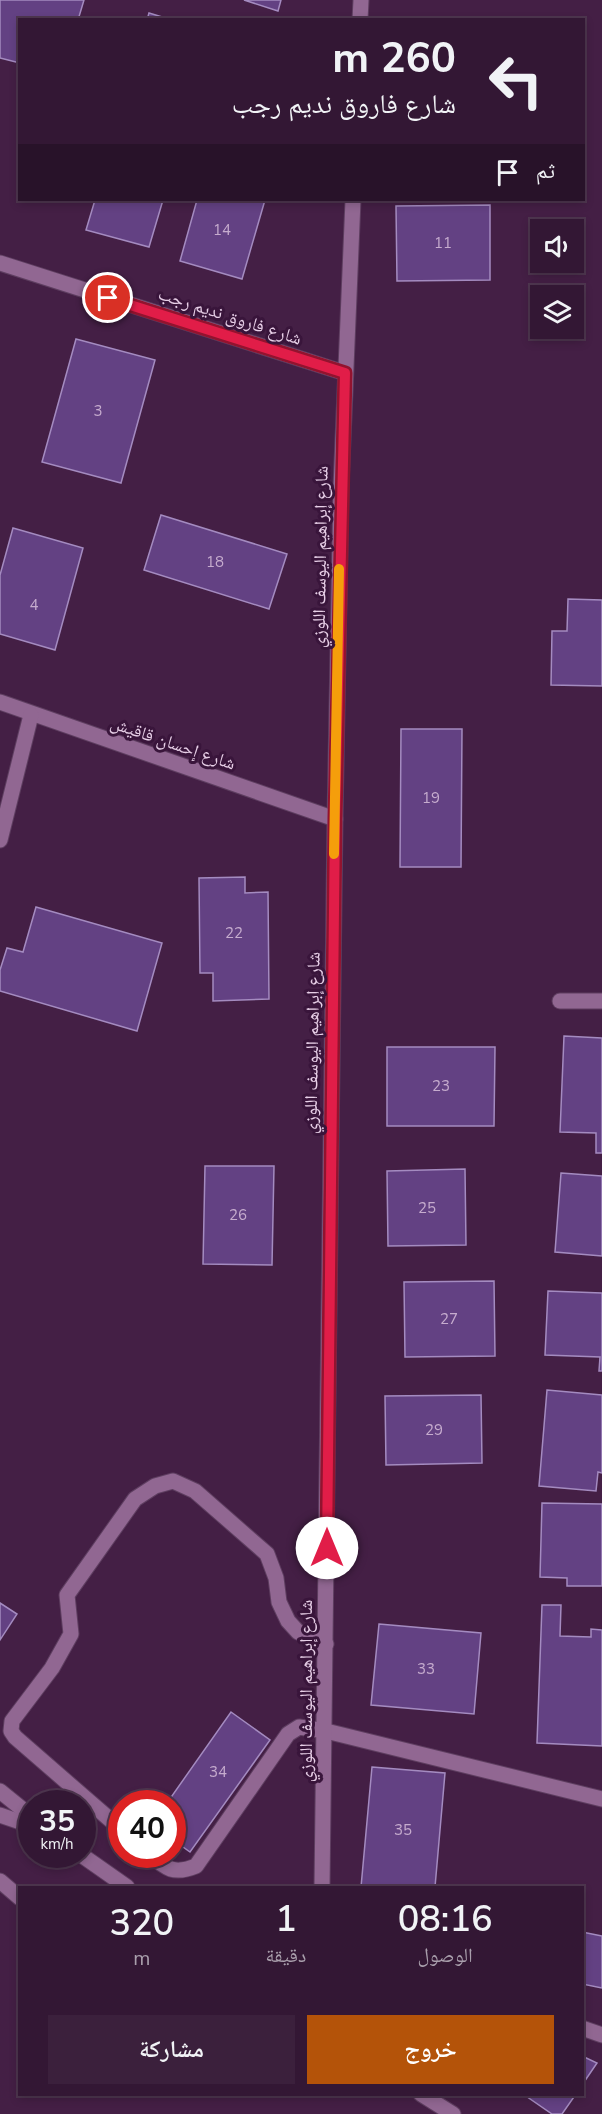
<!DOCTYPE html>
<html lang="ar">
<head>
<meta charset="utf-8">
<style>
  :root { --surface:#331734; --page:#3b203c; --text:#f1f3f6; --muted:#a99fac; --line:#4e364f; --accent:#b45309 }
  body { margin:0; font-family:"Nunito Sans","Noto Naskh Arabic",sans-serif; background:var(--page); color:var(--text); direction:rtl; height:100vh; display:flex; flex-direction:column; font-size:22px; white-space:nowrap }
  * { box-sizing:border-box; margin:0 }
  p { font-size:20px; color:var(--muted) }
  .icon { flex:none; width:33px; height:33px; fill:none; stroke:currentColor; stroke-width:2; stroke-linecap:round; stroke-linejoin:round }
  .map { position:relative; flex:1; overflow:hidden; direction:ltr }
  .sheet { position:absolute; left:18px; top:1886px; width:566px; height:210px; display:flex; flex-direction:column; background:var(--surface); border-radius:0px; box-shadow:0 3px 9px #0003,0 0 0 2px var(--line); direction:rtl }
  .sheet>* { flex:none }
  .banner { position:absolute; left:18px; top:18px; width:567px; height:183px; border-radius:0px; box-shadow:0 3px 9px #0003,0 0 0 2px var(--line); direction:rtl; background:#331734; color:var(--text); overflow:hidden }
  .controls { position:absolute; left:530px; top:219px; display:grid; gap:12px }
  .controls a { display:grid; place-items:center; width:54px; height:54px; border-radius:0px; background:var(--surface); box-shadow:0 3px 9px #0003,0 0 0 2px var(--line); font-size:30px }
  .speed { position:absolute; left:18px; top:1790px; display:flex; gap:12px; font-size:30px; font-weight:700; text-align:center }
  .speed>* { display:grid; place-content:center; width:78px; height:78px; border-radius:50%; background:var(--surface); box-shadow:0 3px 9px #0003,0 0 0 2px var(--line); line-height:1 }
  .speed small { font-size:15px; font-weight:400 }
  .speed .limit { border:9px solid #d22; background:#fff; color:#111 }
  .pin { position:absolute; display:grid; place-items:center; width:51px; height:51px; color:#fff; margin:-26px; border:3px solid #fff; border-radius:50%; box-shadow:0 2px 6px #0007 }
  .me { position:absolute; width:66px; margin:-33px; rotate:0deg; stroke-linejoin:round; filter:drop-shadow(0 0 4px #0008) }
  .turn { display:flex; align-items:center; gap:21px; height:126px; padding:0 30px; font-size:27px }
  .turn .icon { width:78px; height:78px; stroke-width:2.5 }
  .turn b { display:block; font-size:42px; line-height:51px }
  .then { display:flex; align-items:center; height:57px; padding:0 30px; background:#0003; gap:12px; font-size:22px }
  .eta { display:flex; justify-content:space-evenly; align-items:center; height:102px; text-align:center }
  .eta b { font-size:36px; font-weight:600; line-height:42px }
  .primary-button { display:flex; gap:12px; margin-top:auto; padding:12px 30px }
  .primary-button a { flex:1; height:69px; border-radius:0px; background:var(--accent); color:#fff; font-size:24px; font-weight:600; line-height:69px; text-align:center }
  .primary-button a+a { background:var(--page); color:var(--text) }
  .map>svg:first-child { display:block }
</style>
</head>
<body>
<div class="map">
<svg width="602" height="2114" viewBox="0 0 602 2114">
  <rect width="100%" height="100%" fill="#441f45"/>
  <g fill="#634183" stroke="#a48bc0" stroke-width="1.5">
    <path d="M0,0H84L78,20H20V63L0,58Z"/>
    <path d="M244,0H281L278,11Z"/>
    <path d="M149,13L172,20H147Z"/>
    <path d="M95,200H163L149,247L86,230Z"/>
    <path d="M197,200H265L242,279L180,261Z"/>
    <path d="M490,205V280L397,281L396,206Z"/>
    <path d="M76,339L155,360L121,483L42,462Z"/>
    <path d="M161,515L287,554L269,609L144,570Z"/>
    <path d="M13,528L83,548L55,650L0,634V575Z"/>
    <path d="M568,599L602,600V686L551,685L552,631H567Z"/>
    <path d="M401,729H462L461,867H400Z"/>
    <path d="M245,877V893L268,892L269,999L213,1001V973H200L199,878Z"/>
    <path d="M36,907L162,943L137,1031L0,991V970L7,948L23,952Z"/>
    <path d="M564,1036L602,1038V1153H596V1133L560,1132Z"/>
    <path d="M387,1047H495L494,1126H387Z"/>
    <path d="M205,1166H274L272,1265L203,1264Z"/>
    <path d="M465,1169L466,1245L388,1246L387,1171Z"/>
    <path d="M561,1173L602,1176V1256L555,1252Z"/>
    <path d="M494,1281L495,1356L405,1357L404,1282Z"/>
    <path d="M548,1291L602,1293V1371H599L600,1357L545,1355Z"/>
    <path d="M547,1390L602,1395V1473L598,1472L596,1491L539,1486Z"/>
    <path d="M481,1395L482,1463L386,1465L385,1396Z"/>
    <path d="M542,1503L602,1504V1586H567V1578L540,1577Z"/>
    <path d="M0,1603L17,1614L0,1640Z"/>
    <path d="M542,1605H561L560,1636L591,1637V1629L602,1630V1746L537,1743Z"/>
    <path d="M379,1624L481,1633L474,1714L371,1705Z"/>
    <path d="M231,1712L270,1740L190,1852L172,1839V1803H167Z"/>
    <path d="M372,1767L445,1773L435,1887H361Z"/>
    <path d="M582,1932L602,1936V1988L582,1984Z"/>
    <path d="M582,2056L597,2063L582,2085Z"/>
    <path d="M523,2094H576L562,2114H552Z"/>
  </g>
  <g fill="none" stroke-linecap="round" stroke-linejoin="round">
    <defs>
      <g id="lane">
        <path d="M560,1001H602"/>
        <path d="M0,1815L32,1826"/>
        <path d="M0,1881L20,1898"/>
      </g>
      <g id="street">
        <path d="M0,263L345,373"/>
        <path d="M0,702L335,819"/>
        <path d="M0,840L31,715"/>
        <path d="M122,1830L15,1737L11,1731L12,1721L52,1668L71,1634L67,1595L135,1499L155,1486L173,1481L195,1491L267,1554L276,1578L279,1602L288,1621L298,1632L326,1644"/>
        <path d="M149,1854C166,1869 174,1875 196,1866L288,1734L299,1727L326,1731L602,1799"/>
        <path d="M582,2028L602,2035"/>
      </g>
      <g id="secondary">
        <path d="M360,20L361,0"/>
        <path d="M0,1791L32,1817"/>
        <path d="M80,1854L127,1887"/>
        <path d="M322,1887L335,819L341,487L353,200"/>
        <path d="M421,2094L453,2114"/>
      </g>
    </defs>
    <use href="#lane" stroke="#5e3e60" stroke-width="17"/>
    <use href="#street" stroke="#5e3e60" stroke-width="17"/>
    <use href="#secondary" stroke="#5e3e60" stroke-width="17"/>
    <use href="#lane" stroke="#916792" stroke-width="15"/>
    <use href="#street" stroke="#916792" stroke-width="15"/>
    <use href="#secondary" stroke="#916792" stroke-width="15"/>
  </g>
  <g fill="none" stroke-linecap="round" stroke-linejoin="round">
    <defs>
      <path id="route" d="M108,298L345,373L335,819L327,1548"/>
    </defs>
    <use href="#route" stroke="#92132f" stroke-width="15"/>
    <use href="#route" stroke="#e11d48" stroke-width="10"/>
    <path stroke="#f59e0b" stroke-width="10" d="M334,854L339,569"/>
  </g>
  <g text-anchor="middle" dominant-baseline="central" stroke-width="6" stroke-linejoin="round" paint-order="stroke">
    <g font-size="15" fill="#c6acce">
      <text x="222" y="230">14</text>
      <text x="443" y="243">11</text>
      <text x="98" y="411">3</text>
      <text x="215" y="562">18</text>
      <text x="34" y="605">4</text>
      <text x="431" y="798">19</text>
      <text x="234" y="933">22</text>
      <text x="441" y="1086">23</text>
      <text x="427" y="1208">25</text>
      <text x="238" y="1215">26</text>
      <text x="449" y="1319">27</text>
      <text x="434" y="1430">29</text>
      <text x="426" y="1669">33</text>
      <text x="218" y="1772">34</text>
      <text x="403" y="1830">35</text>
    </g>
    <g font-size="18" fill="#e7cfe7" stroke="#39153b">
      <text transform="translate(230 316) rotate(18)">شارع فاروق نديم رجب</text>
      <text transform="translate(320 557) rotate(-89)">شارع إبراهيم اليوسف اللوزي</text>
      <text transform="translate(173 743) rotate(19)">شارع إحسان قاقيش</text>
      <text transform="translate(312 1043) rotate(-89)">شارع إبراهيم اليوسف اللوزي</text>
      <text transform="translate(306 1691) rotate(-90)">شارع إبراهيم اليوسف اللوزي</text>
    </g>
  </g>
</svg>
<div class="controls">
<a><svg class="icon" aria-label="sound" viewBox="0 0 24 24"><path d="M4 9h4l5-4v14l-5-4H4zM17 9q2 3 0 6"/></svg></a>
<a><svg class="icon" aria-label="layers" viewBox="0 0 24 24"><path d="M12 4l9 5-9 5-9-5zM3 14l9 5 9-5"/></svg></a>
</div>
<div class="speed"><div>35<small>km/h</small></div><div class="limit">40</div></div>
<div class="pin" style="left:108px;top:298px;background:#d93025"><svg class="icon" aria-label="arrive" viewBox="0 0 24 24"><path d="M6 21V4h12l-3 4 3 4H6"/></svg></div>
<svg class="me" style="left:327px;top:1548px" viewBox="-20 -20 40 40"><circle r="19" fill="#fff"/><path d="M0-13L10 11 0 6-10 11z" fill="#e11d48"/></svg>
<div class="banner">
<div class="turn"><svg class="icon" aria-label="left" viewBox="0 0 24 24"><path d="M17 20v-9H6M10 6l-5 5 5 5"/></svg><div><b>260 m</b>شارع فاروق نديم رجب</div></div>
<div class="then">ثم<svg class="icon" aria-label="arrive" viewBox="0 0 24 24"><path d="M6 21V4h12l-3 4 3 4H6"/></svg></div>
</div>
<section class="sheet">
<div class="eta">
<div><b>08:16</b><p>الوصول</p></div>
<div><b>1</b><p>دقيقة</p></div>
<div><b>320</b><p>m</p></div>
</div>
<div class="primary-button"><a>خروج</a><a>مشاركة</a></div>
</section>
</div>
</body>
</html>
